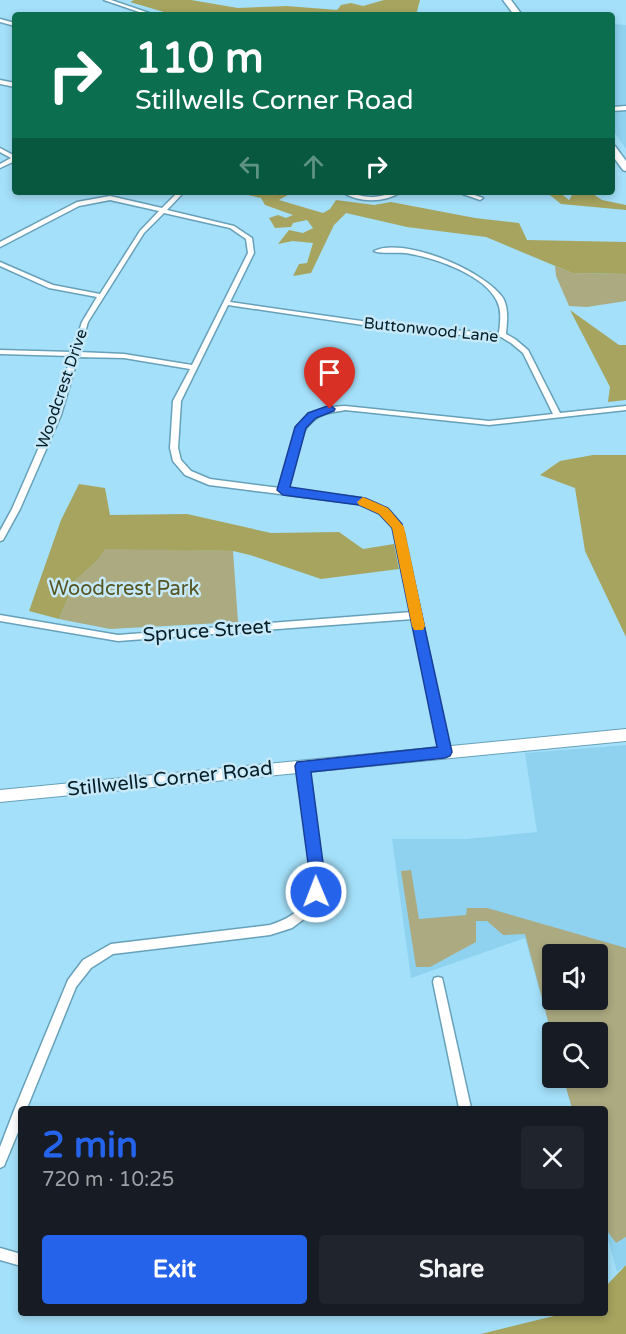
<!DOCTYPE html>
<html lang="en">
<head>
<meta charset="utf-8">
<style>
  :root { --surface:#171b24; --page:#20242c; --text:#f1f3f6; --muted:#9ea1a6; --accent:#2563eb }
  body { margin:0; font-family:"Varela Round",sans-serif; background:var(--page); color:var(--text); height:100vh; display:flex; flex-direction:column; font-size:22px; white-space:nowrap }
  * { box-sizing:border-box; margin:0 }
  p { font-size:20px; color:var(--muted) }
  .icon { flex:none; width:33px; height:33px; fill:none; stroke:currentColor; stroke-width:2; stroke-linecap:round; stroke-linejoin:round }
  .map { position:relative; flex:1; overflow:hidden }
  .details { position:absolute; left:18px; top:1106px; width:590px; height:210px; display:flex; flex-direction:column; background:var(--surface); border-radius:6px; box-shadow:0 3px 9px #0003 }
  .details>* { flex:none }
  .banner { position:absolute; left:12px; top:12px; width:603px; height:183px; border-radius:6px; box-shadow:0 3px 9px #0003; background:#0b6e4f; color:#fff; overflow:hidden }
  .controls { position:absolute; left:542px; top:944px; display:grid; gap:12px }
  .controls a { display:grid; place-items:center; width:66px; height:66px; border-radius:6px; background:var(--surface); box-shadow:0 3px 9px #0003; font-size:30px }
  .pin { position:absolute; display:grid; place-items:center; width:51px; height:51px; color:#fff; margin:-62px -26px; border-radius:50% 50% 50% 0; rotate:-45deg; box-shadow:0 0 6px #0007 }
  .pin .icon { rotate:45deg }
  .me { position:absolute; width:66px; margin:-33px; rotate:359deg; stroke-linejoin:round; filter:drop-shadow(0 0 4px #0008) }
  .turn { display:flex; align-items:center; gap:21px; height:126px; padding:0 24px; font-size:27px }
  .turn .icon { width:78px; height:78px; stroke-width:2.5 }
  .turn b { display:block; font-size:42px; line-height:51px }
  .lanes { display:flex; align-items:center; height:57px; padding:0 24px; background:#0003; justify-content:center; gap:30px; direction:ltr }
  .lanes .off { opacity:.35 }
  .round { display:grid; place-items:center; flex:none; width:63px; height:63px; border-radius:6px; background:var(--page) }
  .head { display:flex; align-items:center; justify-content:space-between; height:102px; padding:0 24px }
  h1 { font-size:36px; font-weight:700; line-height:45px; color:var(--accent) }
  .cta { display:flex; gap:12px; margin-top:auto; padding:12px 24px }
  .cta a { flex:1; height:69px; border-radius:6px; background:var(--accent); color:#fff; font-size:24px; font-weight:700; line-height:69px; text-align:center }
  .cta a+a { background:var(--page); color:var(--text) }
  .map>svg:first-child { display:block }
</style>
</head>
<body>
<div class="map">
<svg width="626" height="1334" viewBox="0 0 626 1334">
  <rect width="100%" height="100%" fill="#a4e0fa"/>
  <g fill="#8fd2f0" fill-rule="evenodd">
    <path d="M612,24L626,25V149L612,129Z"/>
    <path d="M626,745V1265L617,1272L605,1228L604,1108H572L563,1077H597V1032H552V1036L525,938L411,978L392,839H466L537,832L525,753ZM552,954H597V999H552Z"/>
  </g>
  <g fill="#acaa80" fill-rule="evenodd">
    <path d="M555,266L572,273L626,274V301L587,307L569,306L556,276Z"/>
    <path d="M105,548L233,551L238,622L110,629L59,619L76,580L97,561Z"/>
    <path d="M411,870L419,919L466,915L467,908H487L626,948V1237L616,1243L605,1228L604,1108H572L563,1077H597V1032H552V1036L525,934L503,935L487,921H476V942L430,967H416L401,871ZM552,954H597V999H552Z"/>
  </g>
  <g fill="#a7a45f">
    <path d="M134,0H191L238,8L287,6L337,10L341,5L351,3L363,6L384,0H420L416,15H174L130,2Z"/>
    <path d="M250,192H293L279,200L323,213L330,209L336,200L374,205L391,202L475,218L519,223L527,240L626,242V274L572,273L486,237L407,227L346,213L334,225L311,273L293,276L299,264L307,263L313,243L293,241L278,244L289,230L303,233L313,228L307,220L293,223L291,227L275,228L269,218L278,215L286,218L293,215L265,205L261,198L248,195Z"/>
    <path d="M546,192H559L569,200L574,192L593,194L602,200L626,205V210L561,204Z"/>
    <path d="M570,310L619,345H626V400L608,402L610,387Z"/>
    <path d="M593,455H626V637L585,551L575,488L540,475L560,461Z"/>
    <path d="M79,484L105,488L110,515L187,514L271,533L339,532L363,549L394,544L399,569L321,579L250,555L233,551L105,549L97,561L76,580L59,619L29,611L61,520Z"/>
    <path d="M626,1265V1334H481L566,1313L604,1312L605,1287Z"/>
  </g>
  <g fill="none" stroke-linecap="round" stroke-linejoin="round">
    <defs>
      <g id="street">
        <path d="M104,0H111L155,15H148Z"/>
        <path d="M0,19L15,23V26L0,22Z"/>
        <path d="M0,80L15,83V87L0,84Z"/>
        <path d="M626,106V110L612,111V107Z"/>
        <path d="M0,148L15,156V161L0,168V164L11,158L0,152Z"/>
        <path d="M178,192H184L167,210L234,226L252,238L254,253L230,302L410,328L499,333C500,322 502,311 497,301C484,274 433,257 405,253C396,252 381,254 374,251C403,236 485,271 503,298C509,309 507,322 506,334L515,339L528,350L560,413L626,406V410L489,425L345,410C336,412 326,412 318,417C295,431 293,466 287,489L361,498C381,504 395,513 404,533L450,752L448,755L445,756L442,755L440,752L413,619L118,641L0,621V615L118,635L412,612L396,533L393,527L382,514L361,504L209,485L185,475L173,461L170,448L173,401L190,369L124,358L78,357L61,415L20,509L3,540L0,541V531L12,509L53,415L71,356L0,354V350L72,352L82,322L97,297L49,288L0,266V262L53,285L100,294L140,231L159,211L110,200L79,206L2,246L0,247V242L77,202L110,196L162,208ZM164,213L230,228L246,239L248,253L192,365L124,354L79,352L88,322L144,233ZM228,305L410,332L501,337L511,343L523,353L553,414L489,421L345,406C339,406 332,407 326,408C291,418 288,458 280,488L210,479L191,471L181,460L178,448L181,401Z"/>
        <path d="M342,192C352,192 361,197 372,197C382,197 391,192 401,192C384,203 359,203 342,192Z"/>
        <path d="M457,192H466L483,198L480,200Z"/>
        <path d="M303,762L306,763L308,766L321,867L319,894L313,910L304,919L292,928L270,935L113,954L91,968L76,987L27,1108H21V1125L4,1166L0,1168V1147L15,1108L68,980L83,960L111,944L270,925C303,914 311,901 311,867L298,766L300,763Z"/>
        <path d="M438,977L442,978L443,982L471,1108H459L433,982L434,978Z"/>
        <path d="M0,1248L21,1254V1266L0,1260Z"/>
      </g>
      <path id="secondary" d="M626,729V741L0,802V790Z"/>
      <g id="primary">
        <path d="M503,0H511L522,15H514Z"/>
        <path d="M612,145L615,146L626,161V171L623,170L612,155Z"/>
      </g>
    </defs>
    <use href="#street" stroke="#67a1b9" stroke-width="3"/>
    <use href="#secondary" stroke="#67a1b9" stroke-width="2"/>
    <use href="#primary" stroke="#67a1b9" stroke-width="3"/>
    <use href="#street" fill="#fff" fill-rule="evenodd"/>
    <use href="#secondary" fill="#fff" fill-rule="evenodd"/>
    <use href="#primary" fill="#fff" fill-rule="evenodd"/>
  </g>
  <path fill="#2563eb" stroke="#184099" stroke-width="1.5" d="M330,405L335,409L334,411L316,418L306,428L290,487L365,498L388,508L402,524L452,752L450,756L445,758L311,772L325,878L321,897L316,899L310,897L308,892L310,878L295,766L297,762L437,747L392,528L379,514L359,505L283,495L277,490L295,427L308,413Z"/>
  <path fill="#f59e0b" d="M363,497L388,508L404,527L425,626L423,630H414L412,626L392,528L379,514L359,505L357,502Z"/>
  <g text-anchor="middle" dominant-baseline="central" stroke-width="5" stroke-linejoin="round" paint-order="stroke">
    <g font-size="16" fill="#041d26" stroke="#c6e9f9">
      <text transform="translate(431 330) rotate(6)">Buttonwood Lane</text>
      <text transform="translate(62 389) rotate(-71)">Woodcrest Drive</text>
    </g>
    <g font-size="20" fill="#565420" stroke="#c6e9f9">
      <text x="124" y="589">Woodcrest Park</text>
    </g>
    <g font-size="20" fill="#041d26" stroke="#c6e9f9">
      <text transform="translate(207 631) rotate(-4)">Spruce Street</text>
      <text transform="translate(170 779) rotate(-6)">Stillwells Corner Road</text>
    </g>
  </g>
</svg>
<div class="controls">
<a><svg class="icon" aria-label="sound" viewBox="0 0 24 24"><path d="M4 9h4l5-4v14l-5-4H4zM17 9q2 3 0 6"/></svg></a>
<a><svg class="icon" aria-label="search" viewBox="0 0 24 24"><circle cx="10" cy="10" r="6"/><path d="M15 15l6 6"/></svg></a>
</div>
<div class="pin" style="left:330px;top:409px;background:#d93025"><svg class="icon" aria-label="arrive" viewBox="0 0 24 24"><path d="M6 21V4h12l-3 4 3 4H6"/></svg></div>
<svg class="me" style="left:316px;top:892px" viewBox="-20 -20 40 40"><circle r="17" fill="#2563eb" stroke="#fff" stroke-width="3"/><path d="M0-11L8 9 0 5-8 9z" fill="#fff"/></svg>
<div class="banner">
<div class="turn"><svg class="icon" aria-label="right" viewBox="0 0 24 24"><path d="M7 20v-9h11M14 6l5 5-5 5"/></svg><div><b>110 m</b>Stillwells Corner Road</div></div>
<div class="lanes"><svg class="icon off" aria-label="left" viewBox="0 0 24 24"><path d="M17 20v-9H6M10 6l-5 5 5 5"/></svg><svg class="icon off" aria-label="ahead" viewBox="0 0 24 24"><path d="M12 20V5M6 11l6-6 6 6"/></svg><svg class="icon" aria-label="right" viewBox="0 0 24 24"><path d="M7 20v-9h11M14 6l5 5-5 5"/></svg></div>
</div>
<section class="details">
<div class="head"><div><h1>2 min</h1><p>720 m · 10:25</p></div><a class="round"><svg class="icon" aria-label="close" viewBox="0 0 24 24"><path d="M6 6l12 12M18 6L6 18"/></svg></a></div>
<div class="cta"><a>Exit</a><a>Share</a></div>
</section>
</div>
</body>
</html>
